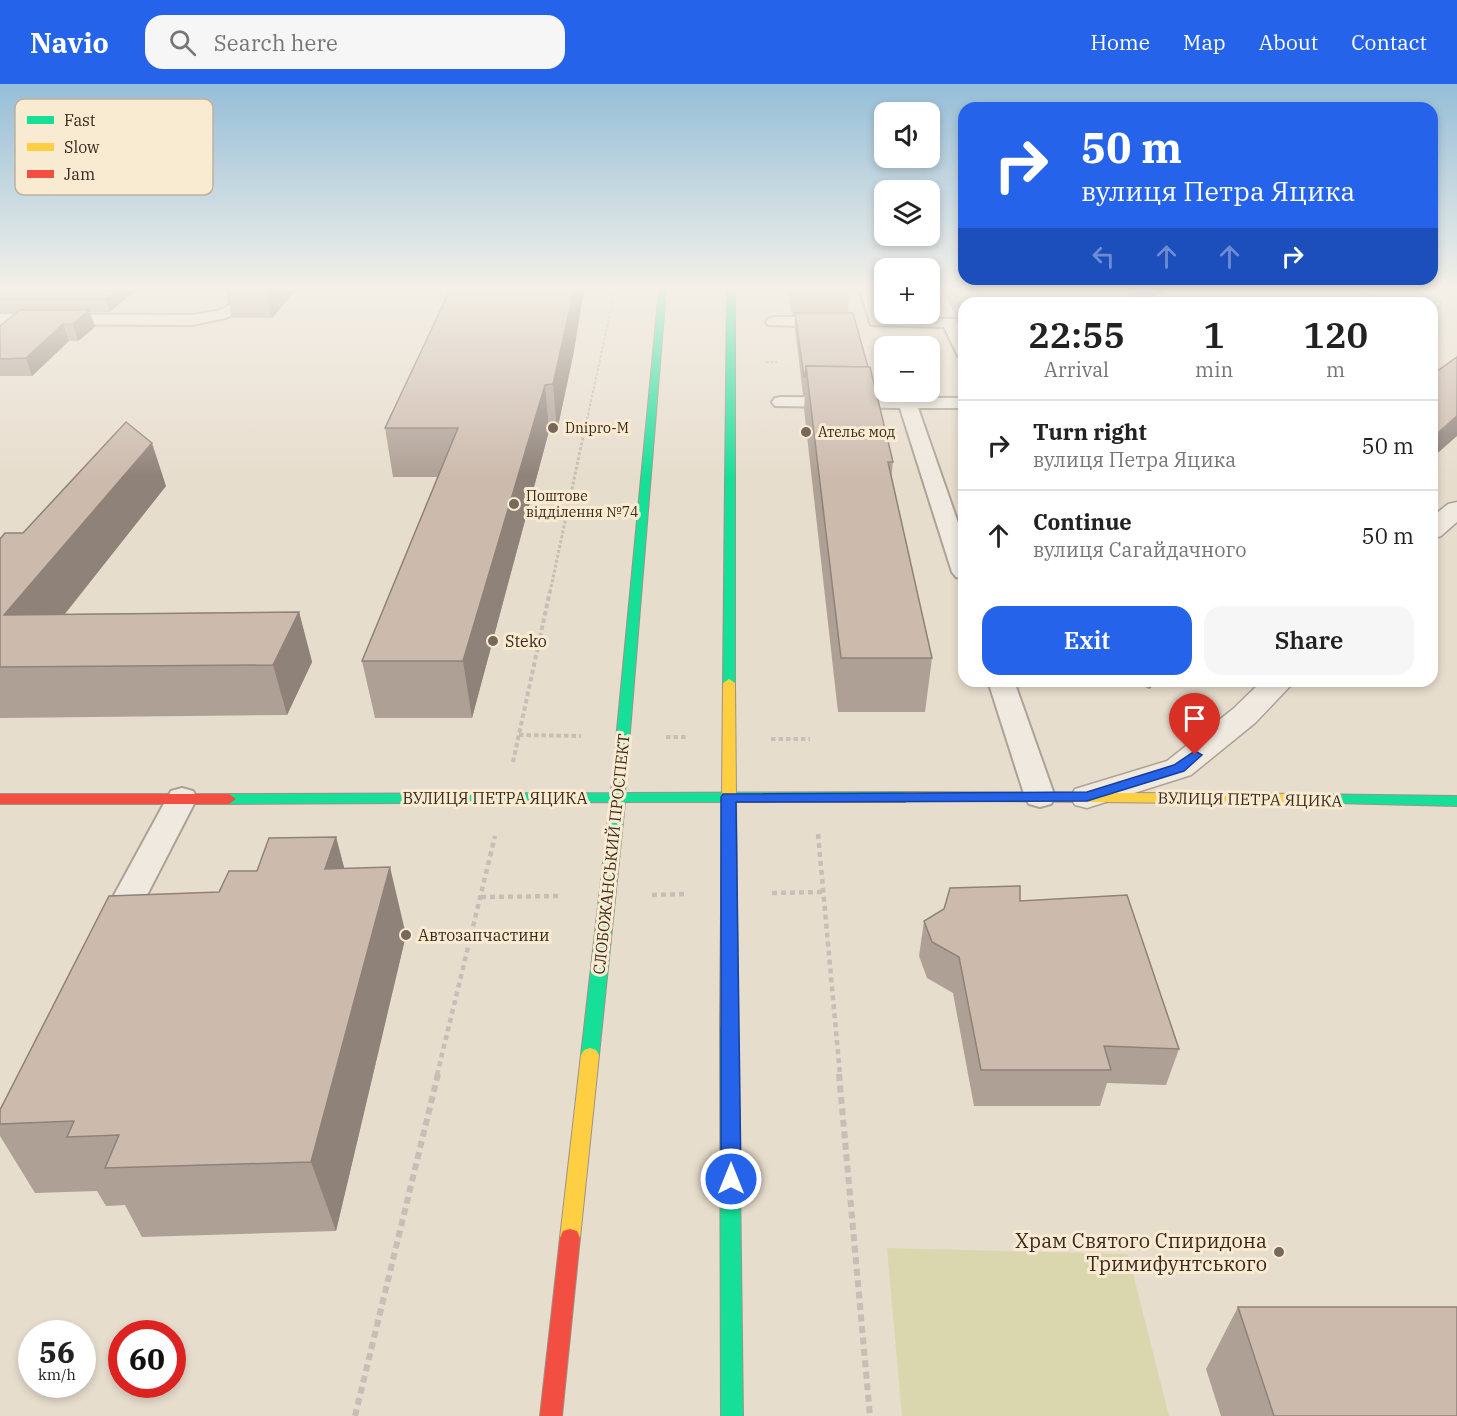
<!DOCTYPE html>
<html lang="en">
<head>
<meta charset="utf-8">
<style>
  :root { --surface:#fff; --page:#f6f6f6; --text:#222; --muted:#767676; --line:#e0e0e0; --accent:#2563eb }
  body { margin:0; font-family:"IBM Plex Serif",serif; background:var(--page); color:var(--text); height:100vh; display:flex; flex-direction:column; font-size:22px; white-space:nowrap }
  * { box-sizing:border-box; margin:0 }
  p { font-size:20px; color:var(--muted) }
  .icon { flex:none; width:33px; height:33px; fill:none; stroke:currentColor; stroke-width:2; stroke-linecap:round; stroke-linejoin:round }
  .map { position:relative; flex:1; overflow:hidden }
  .details { position:absolute; left:958px; top:213px; width:480px; height:390px; display:flex; flex-direction:column; background:var(--surface); border-radius:18px; box-shadow:0 3px 9px #0003 }
  .details>* { flex:none }
  .banner { position:absolute; left:958px; top:18px; width:480px; height:183px; border-radius:18px; box-shadow:0 3px 9px #0003; background:#2563eb; color:#fff; overflow:hidden }
  .buttons { position:absolute; left:874px; top:18px; display:grid; gap:12px }
  .buttons a { display:grid; place-items:center; width:66px; height:66px; border-radius:12px; background:var(--surface); box-shadow:0 3px 9px #0003; font-size:30px }
  .speed { position:absolute; left:18px; top:1236px; display:flex; gap:12px; font-size:30px; font-weight:700; text-align:center }
  .speed>* { display:grid; place-content:center; width:78px; height:78px; border-radius:50%; background:var(--surface); box-shadow:0 3px 9px #0003; line-height:1 }
  .speed small { font-size:15px; font-weight:400 }
  .speed .limit { border:9px solid #d22; background:#fff; color:#111 }
  .pin { position:absolute; display:grid; place-items:center; width:51px; height:51px; color:#fff; margin:-62px -26px; border-radius:50% 50% 50% 0; rotate:-45deg; box-shadow:0 0 6px #0007 }
  .pin .icon { rotate:45deg }
  .me { position:absolute; width:66px; margin:-33px; rotate:0deg; stroke-linejoin:round; filter:drop-shadow(0 0 4px #0008) }
  .turn { display:flex; align-items:center; gap:21px; height:126px; padding:0 24px; font-size:27px }
  .turn .icon { width:78px; height:78px; stroke-width:2.5 }
  .turn b { display:block; font-size:42px; line-height:51px }
  .lanes { display:flex; align-items:center; height:57px; padding:0 24px; background:#0003; justify-content:center; gap:30px; direction:ltr }
  .lanes .off { opacity:.35 }
  .eta { display:flex; justify-content:space-evenly; align-items:center; height:102px; text-align:center }
  .eta b { font-size:36px; font-weight:600; line-height:42px }
  .action { display:flex; gap:12px; margin-top:auto; padding:12px 24px }
  .action a { flex:1; height:69px; border-radius:18px; background:var(--accent); color:#fff; font-size:24px; font-weight:600; line-height:69px; text-align:center }
  .action a+a { background:var(--page); color:var(--text) }
  ul { padding:0; list-style:none }
  li { display:flex; align-items:center; gap:18px; height:90px; padding:0 24px; border-top:2px solid var(--line) }
  li div { flex:1 }
  li b { display:block; font-size:22px }
  li em { font-style:normal }
  header { display:flex; align-items:center; gap:36px; box-sizing:border-box; height:84px; padding:0 30px; background:var(--accent); color:#fff }
  header strong { font-size:28px }
  nav { display:flex; gap:33px; margin-inline-start:auto; font-size:21px }
  .search { width:420px; height:54px; background:var(--page); display:flex; align-items:center; gap:15px; box-sizing:border-box; padding:0 21px; border-radius:18px; color:var(--muted); font-size:22px }
  .map>svg:first-child { display:block }
</style>
</head>
<body>
<header>
<strong>Navio</strong>
<div class="search"><svg class="icon" aria-label="search" viewBox="0 0 24 24"><circle cx="10" cy="10" r="6"/><path d="M15 15l6 6"/></svg>Search here</div>
<nav><a>Home</a><a>Map</a><a>About</a><a>Contact</a></nav>
</header>
<div class="map">
<svg width="1457" height="1332" viewBox="0 0 1457 1332">
  <rect width="100%" height="100%" fill="#e7ddcd"/>
  <path fill="#dad7ae" d="M887,1164L1128,1170L1169,1332H902Z"/>
  <g fill="none" stroke-linecap="round" stroke-linejoin="round">
    <defs>
      <g id="lane">
        <path d="M860,206H875L883,233L956,235L964,252V273L958,272L956,268L944,243L871,241Z"/>
        <path d="M251,211L259,216L256,219L226,234L192,241L0,240V230L192,231L217,227Z"/>
        <path d="M774,233H833L841,238L833,243L768,241L766,238L768,235Z"/>
        <path d="M781,313L964,314V324H918L964,456V495L956,493L952,488L900,324L775,322L772,318L775,314Z"/>
        <path d="M988,597H1014L1055,713L1051,720L1040,723L1029,720L1025,713Z"/>
        <path d="M182,704L193,707L197,714L129,846L124,855L112,858L100,855L95,846L167,714L171,707Z"/>
      </g>
      <g id="street">
        <path d="M1367,206H1400L1438,215L1441,219L1438,223L1432,224V219H1409L1369,210Z"/>
        <path d="M1457,418V438L1441,452L1432,455V433L1448,420Z"/>
        <path d="M1262,597H1295L1255,639L1191,691L1087,724L1075,721L1070,713L1075,705L1167,677L1233,625Z"/>
      </g>
      <g id="fast">
        <path d="M659,206H666L625,709L905,708L912,713L905,718H625L599,971L596,976L590,978L584,976L581,971L610,718L229,720L222,715L229,710L611,709Z"/>
        <path d="M727,206H735V599L729,603L723,599Z"/>
        <path d="M1298,710L1457,712V722L1293,718L1291,715Z"/>
        <path d="M729,935L735,937L738,942L743,1332H721L720,942L723,937Z"/>
      </g>
      <g id="slow">
        <path d="M729,595L735,599L738,942L735,947L729,949L723,947L720,942L723,599Z"/>
        <path d="M905,708L1298,710L1305,715L1298,720L900,716L898,713L900,710Z"/>
        <path d="M590,964L596,966L599,971L580,1154L577,1161L570,1163L563,1161L560,1154L581,971L584,966Z"/>
      </g>
      <g id="jam">
        <path d="M0,710H229L236,715L229,720H0Z"/>
        <path d="M570,1145L577,1147L580,1154L562,1332H540L560,1154L563,1147Z"/>
      </g>
    </defs>
    <use href="#lane" stroke="#aca296" stroke-width="4"/>
    <use href="#street" stroke="#aca296" stroke-width="3"/>
    <use href="#fast" stroke="#9c9286" stroke-width="2"/>
    <use href="#slow" stroke="#9c9286" stroke-width="2"/>
    <use href="#jam" stroke="#9c9286" stroke-width="2"/>
    <g stroke="#c7bfb6" stroke-width="2" stroke-dasharray="3 1.5" stroke-linecap="butt">
      <path d="M766,278H777"/>
      <path d="M586,340L615,206"/>
    </g>
    <path stroke="#c7bfb6" stroke-width="3" stroke-dasharray="3 2" stroke-linecap="butt" d="M550,508L586,339"/>
    <g stroke="#c7bfb6" stroke-width="4" stroke-dasharray="4.5 3" stroke-linecap="butt">
      <path d="M519,651L581,652"/>
      <path d="M666,653H686"/>
      <path d="M771,655H810"/>
      <path d="M513,678L550,507"/>
    </g>
    <g stroke="#c7bfb6" stroke-width="4.5" stroke-dasharray="5 4" stroke-linecap="butt">
      <path d="M818,750L840,991"/>
      <path d="M772,809L823,808"/>
      <path d="M652,811L684,810"/>
      <path d="M481,813L561,812"/>
      <path d="M437,991L495,752"/>
    </g>
    <g stroke="#c7bfb6" stroke-width="6" stroke-dasharray="7 4.5" stroke-linecap="butt">
      <path d="M839,990L870,1332"/>
      <path d="M355,1332L438,990"/>
    </g>
    <use href="#lane" fill="#efe9df" fill-rule="evenodd"/>
    <use href="#street" fill="#efe9df" fill-rule="evenodd"/>
    <use href="#fast" fill="#16e098" fill-rule="evenodd"/>
    <use href="#slow" fill="#ffcf43" fill-rule="evenodd"/>
    <use href="#jam" fill="#f24e42" fill-rule="evenodd"/>
  </g>
  <g fill="#afa095">
    <path d="M0,206H135L110,228H90L95,243L78,257H69L32,292H0V242L18,228H0Z"/>
    <path d="M225,206H296L272,234H232Z"/>
    <path d="M450,206H584L573,272L557,347H549L472,634H375L362,577L438,393H393L385,344Z"/>
    <path d="M788,206H849L848,229L893,378L891,395L932,574L925,628H838L804,325L805,311H803L795,245V231H792Z"/>
    <path d="M943,206H1168L1140,219H964V248Z"/>
    <path d="M166,402L65,530L299,528L312,578L287,631L0,634V455L23,449Z"/>
    <path d="M1133,597H1159L1149,605Z"/>
    <path d="M336,753L344,784L406,851L336,1147L142,1153L125,1121L106,1122L97,1107L35,1109L0,1052V1026L219,808L257,787Z"/>
    <path d="M1020,817L1179,965L1166,1001L1107,999L1100,1022H974L953,909L927,894L919,872L924,837Z"/>
    <path d="M1238,1223L1457,1332H1221L1206,1285Z"/>
  </g>
  <g fill="#8f8279">
    <path d="M117,206H135L110,228L106,215Z"/>
    <path d="M266,206H296L272,234Z"/>
    <path d="M574,206H584L573,272L557,347L553,300Z"/>
    <path d="M1138,206H1168L1140,219H1127L1129,210Z"/>
    <path d="M89,226L95,243L78,257L73,240Z"/>
    <path d="M63,240L69,257L32,292L26,274Z"/>
    <path d="M545,301L549,347L472,634L463,577Z"/>
    <path d="M1457,332V352L1432,374V354Z"/>
    <path d="M152,359L166,402L25,580L4,531Z"/>
    <path d="M299,528L312,578L287,631L273,581Z"/>
    <path d="M1151,597H1159L1149,605Z"/>
    <path d="M336,753L354,821L325,785Z"/>
    <path d="M390,783L406,851L336,1147L311,1078Z"/>
  </g>
  <g fill="#ccbaad" stroke="#8f8279" stroke-width="1.5">
    <path d="M0,206H117L106,215H0Z"/>
    <path d="M450,206H574L553,300L545,301L463,577H362L458,344H385Z"/>
    <path d="M952,206H1138L1129,210L1136,219H964V229Z"/>
    <path d="M20,226H89L73,240H63L26,274L0,275V242Z"/>
    <path d="M795,229H853L868,283L806,282L805,293H804Z"/>
    <path d="M1457,273V332L1432,354V291Z"/>
    <path d="M806,282L870,283L893,378H888L932,574H841Z"/>
    <path d="M126,338L152,359L4,531L299,528L273,581L0,583V455L5,449H23Z"/>
    <path d="M336,753L325,785L390,783L311,1078L105,1084L119,1051L67,1053L74,1037L0,1040V1026L109,812L219,808L229,787H257L269,754Z"/>
    <path d="M1020,802V817L1127,811L1179,965L1104,962L1111,986H981L959,873L932,858L924,837L944,825L950,804Z"/>
    <path d="M1238,1223H1457V1332H1274Z"/>
  </g>
  <linearGradient id="sky" x2="0" y2="1"><stop stop-color="#95bed8"/><stop offset="0.52" stop-color="#f4f0e8"/><stop offset="1" stop-color="#f4f0e8" stop-opacity="0"/></linearGradient>
  <rect width="1457" height="393" fill="url(#sky)"/>
  <path fill="#2563eb" stroke="#184099" stroke-width="1.5" d="M1195,667L1202,671L1184,687L1087,717L736,718L741,1095L738,1101L731,1104L724,1101L721,1095V713L723,710L1087,708L1174,681Z"/>
  <g fill="#78685b" stroke="#f9ebd2" stroke-width="2">
    <circle cx="553" cy="344" r="6"/>
    <circle cx="806" cy="348" r="6"/>
    <circle cx="514" cy="420" r="6"/>
    <circle cx="493" cy="557" r="6"/>
    <circle cx="406" cy="851" r="6"/>
    <circle cx="1279" cy="1168" r="6"/>
  </g>
  <g text-anchor="middle" dominant-baseline="central" stroke-width="6" stroke-linejoin="round" paint-order="stroke">
    <g font-size="14" fill="#3c291d" stroke="#f9ebd2" text-anchor="start">
      <text x="565" y="344">Dnipro-M</text>
      <text x="818" y="348">Ательє мод</text>
      <text x="526" y="412">Поштове<tspan x="526" dy="16">відділення №74</tspan></text>
    </g>
    <g font-size="16" fill="#3c291d" stroke="#f9ebd2" text-anchor="start">
      <text x="505" y="557">Steko</text>
      <text x="418" y="851">Автозапчастини</text>
    </g>
    <g font-size="16" fill="#3c291d" stroke="#f9ebd2">
      <text x="495" y="714">ВУЛИЦЯ ПЕТРА ЯЦИКА</text>
      <text transform="translate(1250 715) rotate(1)">ВУЛИЦЯ ПЕТРА ЯЦИКА</text>
      <text transform="translate(611 770) rotate(-84)">СЛОБОЖАНСЬКИЙ ПРОСПЕКТ</text>
    </g>
    <g font-size="20" fill="#3c291d" stroke="#f9ebd2" text-anchor="end">
      <text x="1267" y="1156">Храм Святого Спиридона<tspan x="1267" dy="23">Тримифунтського</tspan></text>
    </g>
  </g>
  <rect x="15" y="15" width="198" height="96" rx="9" fill="#f9ebd2" stroke="#c0b19c" stroke-width="1.5"/>
  <rect x="27" y="32" width="27" height="8" fill="#16e098"/>
  <rect x="27" y="59" width="27" height="8" fill="#ffcf43"/>
  <rect x="27" y="86" width="27" height="8" fill="#f24e42"/>
  <g font-size="16" fill="#3c291d">
    <text x="64" y="42">Fast</text>
    <text x="64" y="69">Slow</text>
    <text x="64" y="96">Jam</text>
  </g>
</svg>
<div class="buttons">
<a><svg class="icon" aria-label="sound" viewBox="0 0 24 24"><path d="M4 9h4l5-4v14l-5-4H4zM17 9q2 3 0 6"/></svg></a>
<a><svg class="icon" aria-label="layers" viewBox="0 0 24 24"><path d="M12 4l9 5-9 5-9-5zM3 14l9 5 9-5"/></svg></a>
<a>+</a>
<a>−</a>
</div>
<div class="speed"><div>56<small>km/h</small></div><div class="limit">60</div></div>
<div class="pin" style="left:1195px;top:671px;background:#d93025"><svg class="icon" aria-label="arrive" viewBox="0 0 24 24"><path d="M6 21V4h12l-3 4 3 4H6"/></svg></div>
<svg class="me" style="left:731px;top:1095px" viewBox="-20 -20 40 40"><circle r="17" fill="#2563eb" stroke="#fff" stroke-width="3"/><path d="M0-11L8 9 0 5-8 9z" fill="#fff"/></svg>
<div class="banner">
<div class="turn"><svg class="icon" aria-label="right" viewBox="0 0 24 24"><path d="M7 20v-9h11M14 6l5 5-5 5"/></svg><div><b>50 m</b>вулиця Петра Яцика</div></div>
<div class="lanes"><svg class="icon off" aria-label="left" viewBox="0 0 24 24"><path d="M17 20v-9H6M10 6l-5 5 5 5"/></svg><svg class="icon off" aria-label="ahead" viewBox="0 0 24 24"><path d="M12 20V5M6 11l6-6 6 6"/></svg><svg class="icon off" aria-label="ahead" viewBox="0 0 24 24"><path d="M12 20V5M6 11l6-6 6 6"/></svg><svg class="icon" aria-label="right" viewBox="0 0 24 24"><path d="M7 20v-9h11M14 6l5 5-5 5"/></svg></div>
</div>
<section class="details">
<div class="eta">
<div><b>22:55</b><p>Arrival</p></div>
<div><b>1</b><p>min</p></div>
<div><b>120</b><p>m</p></div>
</div>
<ul>
<li><svg class="icon" aria-label="right" viewBox="0 0 24 24"><path d="M7 20v-9h11M14 6l5 5-5 5"/></svg><div><b>Turn right</b><p>вулиця Петра Яцика</p></div><em>50 m</em></li>
<li><svg class="icon" aria-label="ahead" viewBox="0 0 24 24"><path d="M12 20V5M6 11l6-6 6 6"/></svg><div><b>Continue</b><p>вулиця Сагайдачного</p></div><em>50 m</em></li>
</ul>
<div class="action"><a>Exit</a><a>Share</a></div>
</section>
</div>
</body>
</html>
